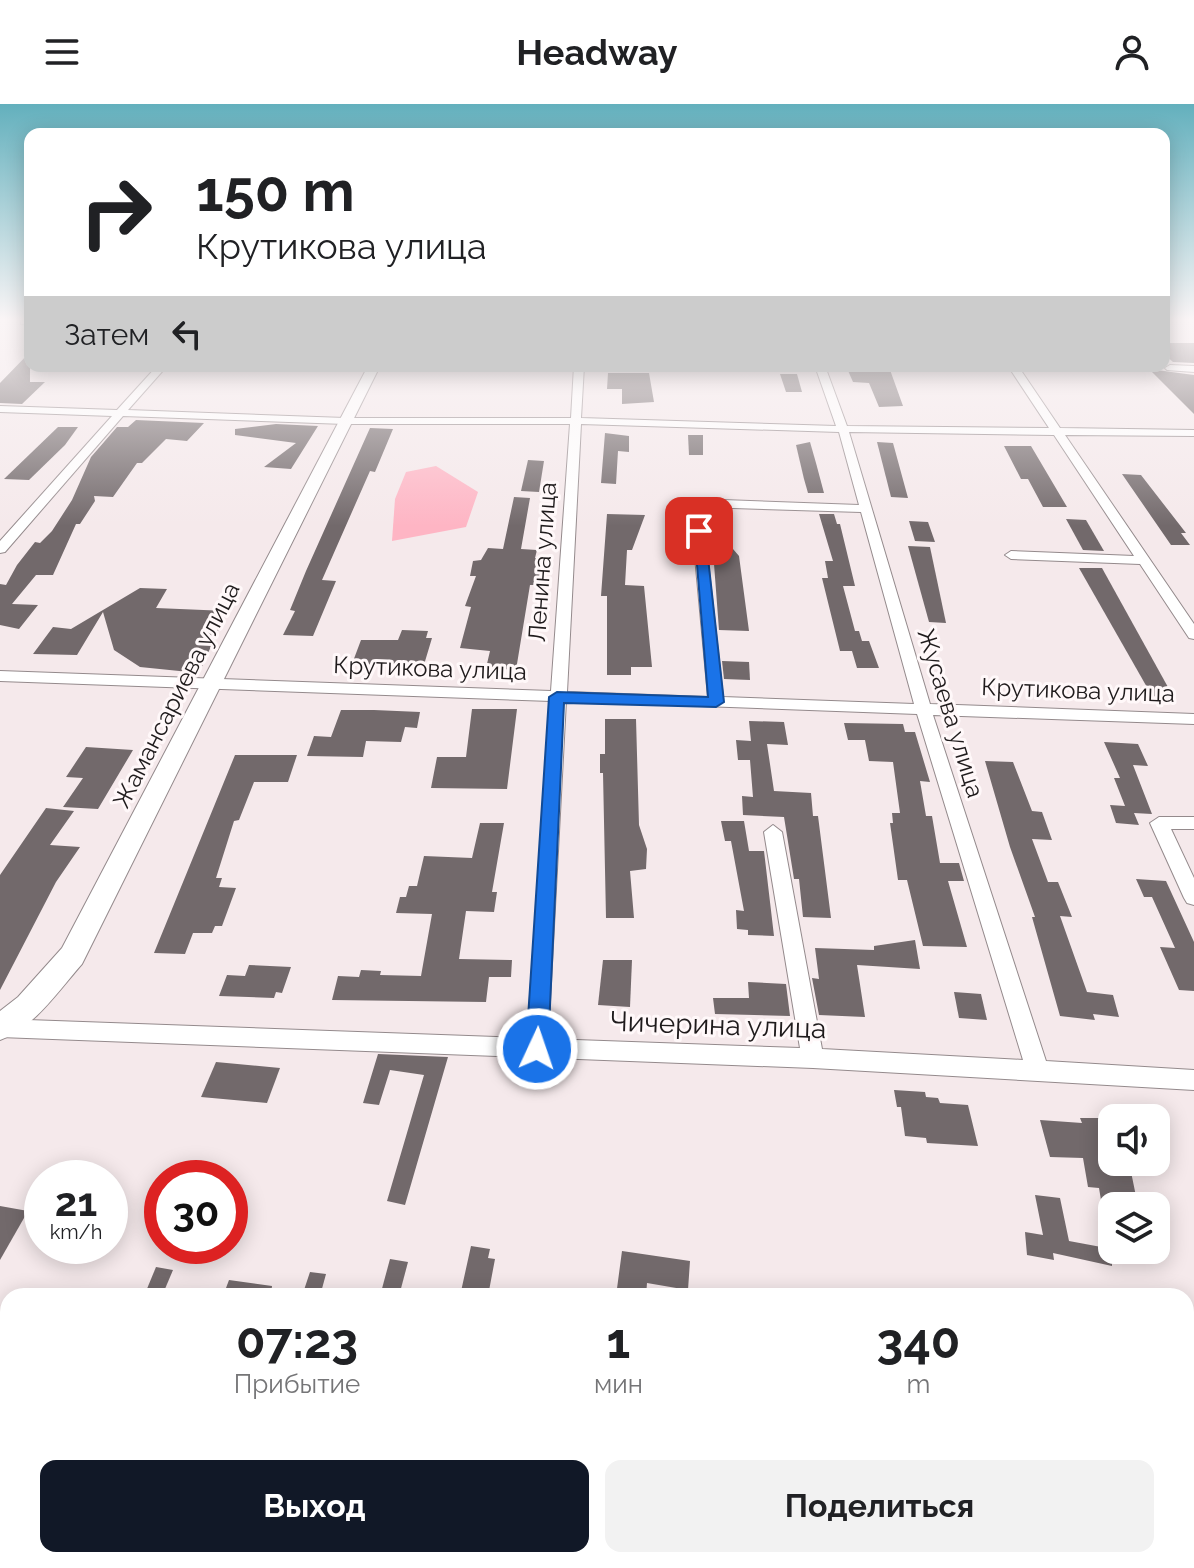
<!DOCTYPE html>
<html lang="ru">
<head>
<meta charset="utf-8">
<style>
  :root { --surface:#fff; --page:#f2f2f2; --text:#202124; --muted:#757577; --accent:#111827 }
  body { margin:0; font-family:Raleway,sans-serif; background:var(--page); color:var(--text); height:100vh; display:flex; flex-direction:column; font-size:30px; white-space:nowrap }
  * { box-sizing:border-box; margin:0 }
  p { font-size:26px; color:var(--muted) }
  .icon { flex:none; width:44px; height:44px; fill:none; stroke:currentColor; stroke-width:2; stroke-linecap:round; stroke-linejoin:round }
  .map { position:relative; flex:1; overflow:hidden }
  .drawer { position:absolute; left:0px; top:1184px; width:1194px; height:280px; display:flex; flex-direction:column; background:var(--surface); border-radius:24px 24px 0 0; box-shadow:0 4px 20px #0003 }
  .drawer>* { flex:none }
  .guide { position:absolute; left:24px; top:24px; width:1146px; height:244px; border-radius:16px; box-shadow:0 4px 20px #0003; background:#fff; color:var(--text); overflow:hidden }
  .buttons { position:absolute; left:1098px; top:1000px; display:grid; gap:16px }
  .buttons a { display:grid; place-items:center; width:72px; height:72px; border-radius:16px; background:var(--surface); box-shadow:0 4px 20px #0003; font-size:40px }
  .speed { position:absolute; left:24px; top:1056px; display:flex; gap:16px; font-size:40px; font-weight:700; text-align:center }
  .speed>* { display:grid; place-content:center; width:104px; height:104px; border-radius:50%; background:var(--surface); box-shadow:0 4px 20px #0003; line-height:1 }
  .speed small { font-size:20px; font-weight:400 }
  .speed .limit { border:12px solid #d22; background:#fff; color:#111 }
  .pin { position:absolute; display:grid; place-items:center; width:68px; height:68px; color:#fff; margin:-34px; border-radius:16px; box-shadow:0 4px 12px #0006 }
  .me { position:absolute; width:88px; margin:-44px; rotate:3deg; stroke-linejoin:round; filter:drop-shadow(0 0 6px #0008) }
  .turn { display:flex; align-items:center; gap:28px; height:168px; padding:0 40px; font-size:36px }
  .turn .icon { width:104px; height:104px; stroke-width:2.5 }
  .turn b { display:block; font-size:56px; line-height:68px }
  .then { display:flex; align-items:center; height:76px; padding:0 40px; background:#0003; gap:16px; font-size:30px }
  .eta { display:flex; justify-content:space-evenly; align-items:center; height:136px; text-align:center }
  .eta b { font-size:48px; font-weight:700; line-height:56px }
  .action { display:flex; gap:16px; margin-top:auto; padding:16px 40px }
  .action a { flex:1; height:92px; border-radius:16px; background:var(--accent); color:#fff; font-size:32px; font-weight:700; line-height:92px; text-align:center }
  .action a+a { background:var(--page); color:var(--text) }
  header { display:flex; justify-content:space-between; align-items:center; height:104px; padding:0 40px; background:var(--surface); font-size:36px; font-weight:700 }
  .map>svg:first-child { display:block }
</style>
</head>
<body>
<header><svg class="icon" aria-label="menu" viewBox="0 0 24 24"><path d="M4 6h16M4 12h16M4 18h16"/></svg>Headway<svg class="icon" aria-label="person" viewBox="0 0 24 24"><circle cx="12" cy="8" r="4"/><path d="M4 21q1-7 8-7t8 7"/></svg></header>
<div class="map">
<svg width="1194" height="1464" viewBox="0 0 1194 1464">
  <rect width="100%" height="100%" fill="#f5e9eb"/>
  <path fill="#feb5c4" d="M436,362L478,388L466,423L392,437L395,395L406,368Z"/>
  <g fill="#72696b">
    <path d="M1164,239H1194V259L1173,258L1164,250Z"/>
    <path d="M30,248V278H45L22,300L0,299V279Z"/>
    <path d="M846,262L889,263L903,302L879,303L869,279L853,278Z"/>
    <path d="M1149,265L1194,271V310Z"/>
    <path d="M608,269H649L654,298L622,300V285H607Z"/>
    <path d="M780,270H797L802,288H786Z"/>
    <path d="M136,316L204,319L187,337L166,335L142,359H137L113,393L94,392L95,397L80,420H76L53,471H36L12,500L38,501L19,525L0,521V480L6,481L17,461L35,438L40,439L52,427L72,396L91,353L117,323H128Z"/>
    <path d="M276,320L318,322L291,365L264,363L296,339L235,331V325Z"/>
    <path d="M58,323H78L65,341L29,376L4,375Z"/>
    <path d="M370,324L393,325L375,368L370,367L322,476L336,477L313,532L283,531L295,507L290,506L306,467Z"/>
    <path d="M605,329L629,332V348L618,347L616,380L601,379Z"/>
    <path d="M688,331H703V351H689Z"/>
    <path d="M810,338L816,359L824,389H808L804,375L796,341Z"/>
    <path d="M877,338L893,339L908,394L891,393Z"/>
    <path d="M1004,342H1031L1067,403H1043L1028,375H1021Z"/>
    <path d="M528,356L544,357L539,388L521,387Z"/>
    <path d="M1122,370L1141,371L1186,429H1181L1190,441H1171Z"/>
    <path d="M514,393L530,394L521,445L537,446L535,454H547L543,481H530L516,566L486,564L490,547L460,544L471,503L465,502L476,472H470L473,457L481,456L488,444L503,445Z"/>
    <path d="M706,406L725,407L727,438L739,452L749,527L719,526L714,460Z"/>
    <path d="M607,410L645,411L632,446H627L625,481L644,482L652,563H631V571H607V492H601Z"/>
    <path d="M819,410H834L837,420H840L855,482H843L855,527H859L862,537H869L879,564H857L852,547H840L822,474H828L825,457H833Z"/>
    <path d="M1066,415L1086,416L1104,447L1083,446Z"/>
    <path d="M909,417L928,418L935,438L915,437Z"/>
    <path d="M908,442L930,443L946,519L929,518Z"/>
    <path d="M1079,464H1102L1174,594L1152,592Z"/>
    <path d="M140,484L167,485L156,504L227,507L199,569L140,563L114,546L103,508L77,551L33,550L53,523L71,525Z"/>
    <path d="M402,526L428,527L426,534H432L423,564L352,560L361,536H398Z"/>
    <path d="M722,557L749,558L750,576L724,575Z"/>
    <path d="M472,605H517L507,685L431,684L437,653H466Z"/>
    <path d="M341,606H374L420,608L417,624L405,623L401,638L366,637L363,653L307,652L314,632L331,633Z"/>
    <path d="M605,615H636L639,721L647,745L646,765L630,767L634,814H606L603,669H600V650H605Z"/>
    <path d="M749,617L784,618L788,641L767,640L774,687L811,689L813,712H818L831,814L803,813L799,775H794L784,713L743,711L742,692L753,693L750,656H738L736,636L751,637Z"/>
    <path d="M844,619L903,620L905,628H915L930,678L920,677L926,712H932L940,759H959L964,777H948L967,843L923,842L907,776H898L890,719H893L892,709H900L893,658L869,657L865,636H848Z"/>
    <path d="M1104,638L1138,640L1148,662L1133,661L1152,710L1134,709L1139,721L1116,719L1110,701L1125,702L1114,674H1120Z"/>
    <path d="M86,643L133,646L98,705L63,703L83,674L66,673Z"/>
    <path d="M235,651H297L288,678H254L239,716L234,717L216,774H222L219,783L236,784L222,822H215L212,829H193L185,850L154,849Z"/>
    <path d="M985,657L1013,658L1032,707L1042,708L1052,736L1032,735L1048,778H1058L1072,813L1060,812L1087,888L1113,891L1119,913L1093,910L1095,916L1060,912L1032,813H1035L1010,743Z"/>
    <path d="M46,704L74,707L50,741L80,743L56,778L0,886V771Z"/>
    <path d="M721,717H744L749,747H764L774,832L748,831V826L737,825L736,806L744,807L731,737H725Z"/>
    <path d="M480,719H504L492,788H497L494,808L466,807L459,855L512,856L511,873H489L486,898L332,896L338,872L359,873L361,866L381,867L380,871L421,872L432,810L396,809L400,793H406L409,782H417L424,752L472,754Z"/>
    <path d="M1136,775L1166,777L1194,838V887L1179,886L1160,843L1175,844L1152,793H1144Z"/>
    <path d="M915,836L920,865L857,861L865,913L819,911L812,874L819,875L815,844L874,846V842Z"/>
    <path d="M603,856H632L630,903L598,901Z"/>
    <path d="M249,861L291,863L282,889L276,888L274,894L219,892L227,871L245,872Z"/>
    <path d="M748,878L786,880L790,912L715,910L713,894H749Z"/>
    <path d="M954,888L981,890L987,916L959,914Z"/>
    <path d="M378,950L448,953L405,1101L387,1097L424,971L390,966L379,1001L363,999Z"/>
    <path d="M216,958L280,964L267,999L201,993Z"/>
    <path d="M894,986L925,988L926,993L938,994L940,999L968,1001L978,1042L927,1039L926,1034L905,1032L901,1003H897Z"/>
    <path d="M1080,1014H1112V1058H1129L1138,1102H1102L1099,1084L1088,1083L1083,1054L1050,1053L1040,1016L1082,1019Z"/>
    <path d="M1035,1091L1060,1094L1069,1137L1112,1145V1162L1053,1149L1054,1156L1027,1151L1025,1128L1043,1131Z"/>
    <path d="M0,1102L28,1107L0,1156Z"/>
    <path d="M471,1142L490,1145L488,1154L495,1155L488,1192H460Z"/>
    <path d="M622,1147L690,1157L688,1186L647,1179L646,1192H616Z"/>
    <path d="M390,1155L408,1158L399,1192H380Z"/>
    <path d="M156,1163L173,1166L162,1192H144Z"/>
    <path d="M310,1168L326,1170L320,1192H302Z"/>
    <path d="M229,1176L272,1182L271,1192H223Z"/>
  </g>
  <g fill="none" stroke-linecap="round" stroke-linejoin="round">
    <defs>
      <g id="street">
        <path d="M21,217H30V221L21,220Z"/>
        <path d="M1170,261L1194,262V268L1167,266L1165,264Z"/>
        <path d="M157,262H167L128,306L345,314H571L574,262H584L581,314L836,322L815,262H825L847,322L1049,324L1008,262H1018L1060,324L1194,326V332L1065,331L1194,520V535L1189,534L1140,460L1011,455L1005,451L1011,447L1134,452L1054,331L849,328L930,600L1194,610V620L933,611L1046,957L1194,966V986L813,964L0,933V915L527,934L551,597L0,577V567L551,587L570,320H345L123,312L5,448L0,449V437L112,312L0,308V302L117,306ZM581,320L839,328L859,401L696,395L690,399L708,593L567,588ZM702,403L861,408L914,600L723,593ZM566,597L917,610L1023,956L822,945L782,728L773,721L764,728L800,944L548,935Z"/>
        <path d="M1159,713H1194V725H1171L1194,774V801L1187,799L1184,794L1150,719Z"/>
        <path d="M0,1304L8,1305V1333L0,1332Z"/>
        <path d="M878,1456H956L960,1464H882Z"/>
      </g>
      <path id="secondary" d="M368,262H380L82,860C59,886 34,924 0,936V907L18,893L62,844Z"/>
    </defs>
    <use href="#street" stroke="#948a8c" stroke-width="2"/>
    <use href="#secondary" stroke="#948a8c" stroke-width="2"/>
    <use href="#street" fill="#fff" fill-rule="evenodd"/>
    <use href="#secondary" fill="#fff" fill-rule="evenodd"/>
  </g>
  <linearGradient id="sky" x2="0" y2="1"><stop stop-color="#63b0bd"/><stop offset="0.51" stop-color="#faf5f6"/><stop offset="1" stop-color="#faf5f6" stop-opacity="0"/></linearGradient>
  <rect width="1194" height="422" fill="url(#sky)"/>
  <path fill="#1a73e8" stroke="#114b97" stroke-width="2" d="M694,425L705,427L724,598L716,603L564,599L548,945L545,952L537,955L529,952L526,945L549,593L557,588L708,593Z"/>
  <g text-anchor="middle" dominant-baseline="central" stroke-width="6" stroke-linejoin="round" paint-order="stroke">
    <g font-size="24" fill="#1f1b1c" stroke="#fff8f9">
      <text transform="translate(542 458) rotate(-86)">Ленина улица</text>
      <text transform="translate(430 564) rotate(2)">Крутикова улица</text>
      <text transform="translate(1078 586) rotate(2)">Крутикова улица</text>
      <text transform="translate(176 591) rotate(-63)">Жамансариева улица</text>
      <text transform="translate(951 609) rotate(73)">Жусаева улица</text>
    </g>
    <g font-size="28" fill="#1f1b1c" stroke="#fff8f9">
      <text transform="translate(718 921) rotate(2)">Чичерина улица</text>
    </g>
  </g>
</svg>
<div class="buttons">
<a><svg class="icon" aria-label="sound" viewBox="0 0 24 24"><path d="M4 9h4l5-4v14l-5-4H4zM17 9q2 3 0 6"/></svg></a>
<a><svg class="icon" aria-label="layers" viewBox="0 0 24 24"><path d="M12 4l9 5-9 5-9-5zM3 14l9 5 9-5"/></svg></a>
</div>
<div class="speed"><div>21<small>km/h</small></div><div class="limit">30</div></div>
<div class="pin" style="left:699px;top:427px;background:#d93025"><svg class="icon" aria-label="arrive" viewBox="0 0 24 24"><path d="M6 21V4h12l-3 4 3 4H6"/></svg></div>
<svg class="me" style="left:537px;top:945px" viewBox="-20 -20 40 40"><circle r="17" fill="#1a73e8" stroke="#fff" stroke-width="3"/><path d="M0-11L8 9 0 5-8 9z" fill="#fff"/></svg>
<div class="guide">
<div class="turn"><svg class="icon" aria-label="right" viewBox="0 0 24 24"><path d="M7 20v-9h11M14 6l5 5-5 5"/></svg><div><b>150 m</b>Крутикова улица</div></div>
<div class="then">Затем<svg class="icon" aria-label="left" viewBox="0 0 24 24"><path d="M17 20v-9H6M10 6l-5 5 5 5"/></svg></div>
</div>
<section class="drawer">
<div class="eta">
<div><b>07:23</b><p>Прибытие</p></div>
<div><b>1</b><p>мин</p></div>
<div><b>340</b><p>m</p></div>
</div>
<div class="action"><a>Выход</a><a>Поделиться</a></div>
</section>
</div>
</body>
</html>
